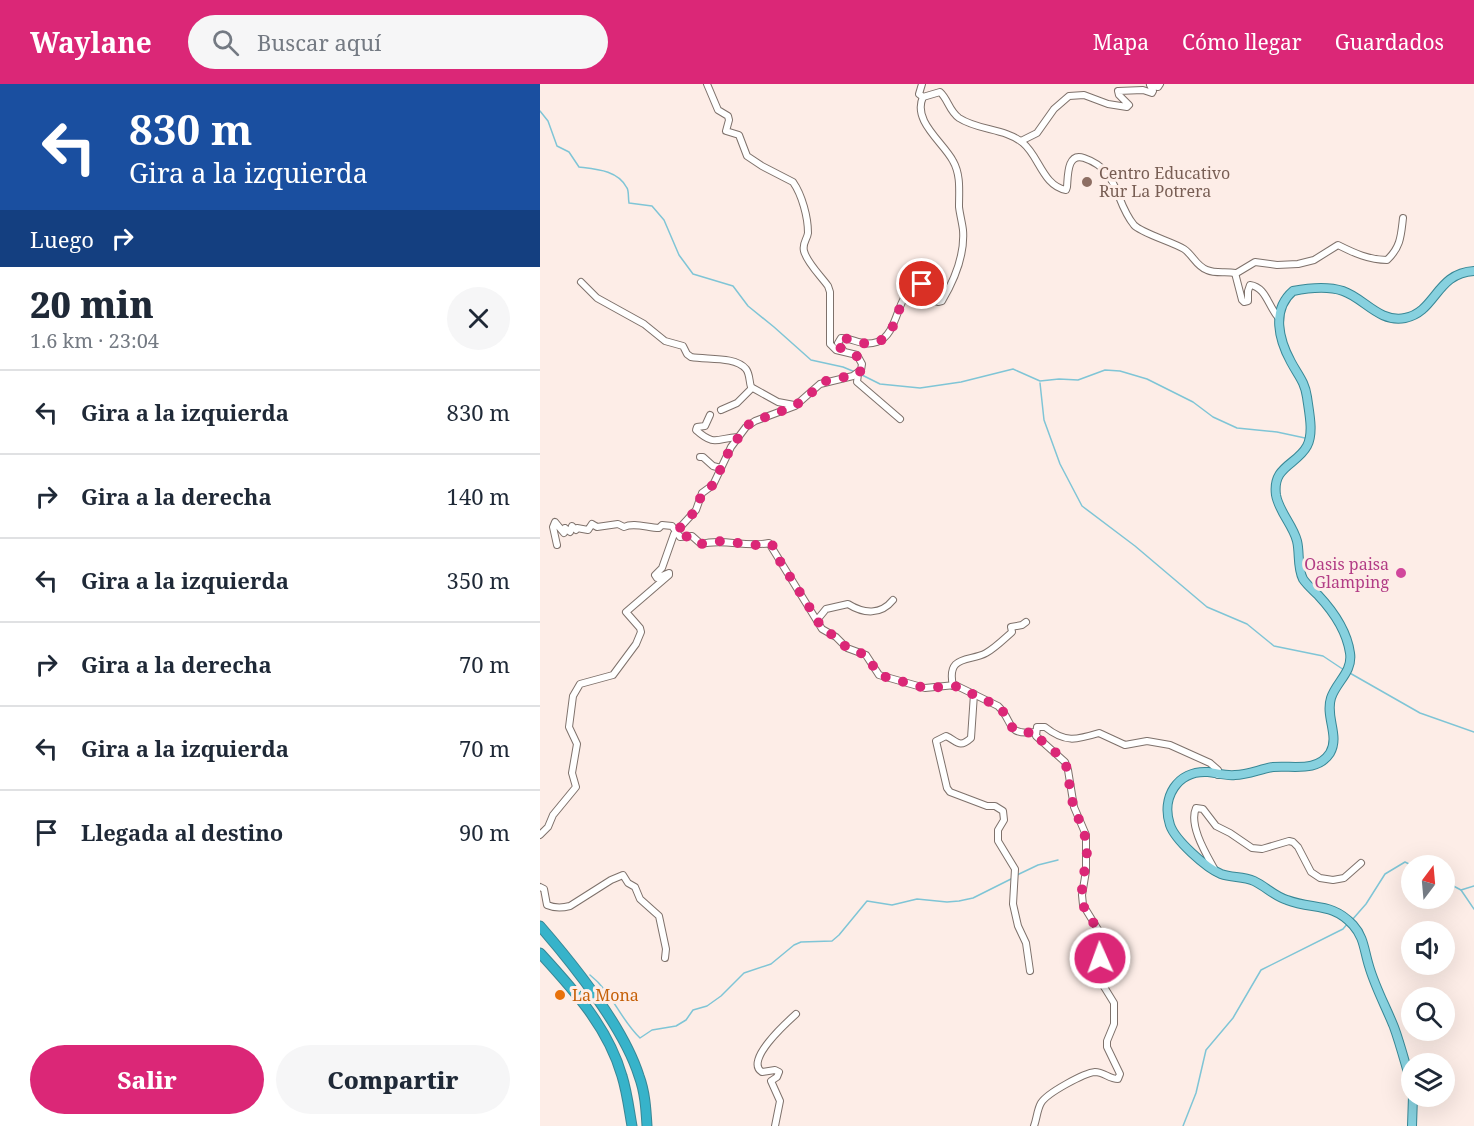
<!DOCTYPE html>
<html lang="es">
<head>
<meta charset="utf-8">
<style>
  :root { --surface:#fff; --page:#f6f6f7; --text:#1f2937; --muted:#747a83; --line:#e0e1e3; --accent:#db2777 }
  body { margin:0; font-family:"Noto Serif",serif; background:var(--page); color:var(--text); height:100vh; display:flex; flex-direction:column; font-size:22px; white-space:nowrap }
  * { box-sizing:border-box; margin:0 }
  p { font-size:20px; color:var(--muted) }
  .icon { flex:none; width:33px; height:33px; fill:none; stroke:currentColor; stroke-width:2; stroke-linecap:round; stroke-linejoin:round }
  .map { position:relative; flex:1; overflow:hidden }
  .drawer { display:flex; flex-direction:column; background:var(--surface); width:540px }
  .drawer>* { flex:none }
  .hud { background:#1a4fa0; color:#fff; overflow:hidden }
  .needle { width:39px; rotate:16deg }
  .buttons { position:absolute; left:861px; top:771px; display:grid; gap:12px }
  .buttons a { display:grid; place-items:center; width:54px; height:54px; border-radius:50%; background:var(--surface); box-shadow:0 6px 24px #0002; font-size:30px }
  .pin { position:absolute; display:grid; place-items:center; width:51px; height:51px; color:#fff; margin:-26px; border:3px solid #fff; border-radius:50%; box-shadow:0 2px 6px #0007 }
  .me { position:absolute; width:66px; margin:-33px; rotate:358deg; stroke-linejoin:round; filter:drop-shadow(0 0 4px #0008) }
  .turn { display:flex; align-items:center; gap:21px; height:126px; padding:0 30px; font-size:27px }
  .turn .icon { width:78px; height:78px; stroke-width:2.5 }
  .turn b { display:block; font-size:42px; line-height:51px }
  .then { display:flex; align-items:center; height:57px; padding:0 30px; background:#0003; gap:12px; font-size:22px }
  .round { display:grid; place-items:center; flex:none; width:63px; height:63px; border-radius:32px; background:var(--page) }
  .head { display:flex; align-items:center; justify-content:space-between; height:102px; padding:0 30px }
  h1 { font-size:36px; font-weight:800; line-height:45px }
  .button { display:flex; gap:12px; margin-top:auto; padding:12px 30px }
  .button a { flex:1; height:69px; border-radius:36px; background:var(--accent); color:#fff; font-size:24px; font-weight:800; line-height:69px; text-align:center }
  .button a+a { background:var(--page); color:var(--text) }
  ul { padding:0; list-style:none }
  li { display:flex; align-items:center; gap:18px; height:84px; padding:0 30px; border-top:2px solid var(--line) }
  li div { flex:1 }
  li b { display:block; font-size:22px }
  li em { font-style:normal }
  header { display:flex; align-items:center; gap:36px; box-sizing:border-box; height:84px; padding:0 30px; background:var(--accent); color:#fff }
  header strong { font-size:28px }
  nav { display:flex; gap:33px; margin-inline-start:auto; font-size:21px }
  .search { width:420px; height:54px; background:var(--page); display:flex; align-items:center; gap:15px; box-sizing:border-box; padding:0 21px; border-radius:33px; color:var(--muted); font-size:22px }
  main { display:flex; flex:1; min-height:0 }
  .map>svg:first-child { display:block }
</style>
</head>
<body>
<header>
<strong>Waylane</strong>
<div class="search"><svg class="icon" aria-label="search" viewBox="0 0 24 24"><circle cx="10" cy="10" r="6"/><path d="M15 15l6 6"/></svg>Buscar aquí</div>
<nav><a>Mapa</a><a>Cómo llegar</a><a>Guardados</a></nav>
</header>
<main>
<section class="drawer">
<div class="hud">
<div class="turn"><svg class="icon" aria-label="left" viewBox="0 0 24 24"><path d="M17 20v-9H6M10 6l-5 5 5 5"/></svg><div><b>830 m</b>Gira a la izquierda</div></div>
<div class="then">Luego<svg class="icon" aria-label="right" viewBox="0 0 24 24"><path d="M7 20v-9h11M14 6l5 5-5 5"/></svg></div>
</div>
<div class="head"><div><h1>20 min</h1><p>1.6 km · 23:04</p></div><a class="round"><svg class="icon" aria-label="close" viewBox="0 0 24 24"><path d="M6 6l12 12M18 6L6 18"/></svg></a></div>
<ul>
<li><svg class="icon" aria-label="left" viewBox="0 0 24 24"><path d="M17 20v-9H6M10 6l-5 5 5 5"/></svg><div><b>Gira a la izquierda</b></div><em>830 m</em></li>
<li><svg class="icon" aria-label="right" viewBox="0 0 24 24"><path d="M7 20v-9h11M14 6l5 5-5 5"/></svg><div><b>Gira a la derecha</b></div><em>140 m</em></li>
<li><svg class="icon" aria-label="left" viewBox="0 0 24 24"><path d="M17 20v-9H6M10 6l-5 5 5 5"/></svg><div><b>Gira a la izquierda</b></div><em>350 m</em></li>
<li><svg class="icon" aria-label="right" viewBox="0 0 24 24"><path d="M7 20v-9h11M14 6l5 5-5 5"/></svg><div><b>Gira a la derecha</b></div><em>70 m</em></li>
<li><svg class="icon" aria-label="left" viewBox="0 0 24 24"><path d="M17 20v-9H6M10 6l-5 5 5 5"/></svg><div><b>Gira a la izquierda</b></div><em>70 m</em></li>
<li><svg class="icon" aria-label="arrive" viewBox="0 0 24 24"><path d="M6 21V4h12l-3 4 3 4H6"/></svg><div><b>Llegada al destino</b></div><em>90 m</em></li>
</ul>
<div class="button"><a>Salir</a><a>Compartir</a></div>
</section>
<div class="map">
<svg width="934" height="1042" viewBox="0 0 934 1042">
  <rect width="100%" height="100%" fill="#fdede7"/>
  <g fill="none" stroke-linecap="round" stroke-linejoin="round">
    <g stroke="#7fc5d6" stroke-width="1.5">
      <path d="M0,27L8,37L17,62L29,68L39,83C55,85 78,86 87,104C89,107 88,114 89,119L112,122L124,136L139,171L153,190L193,202L208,222L234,243L271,276L303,283L315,288"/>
      <path d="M320,290L340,300L380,304L421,298L473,285L500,297L519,295L538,296L565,286L580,287L607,295L653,318L673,333L697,344L737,348L765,354"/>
      <path d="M500,299L504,336L520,380L542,422L595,462L667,523L707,540L734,562L783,572L804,586"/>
      <path d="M808,588L880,629L934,648"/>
      <path d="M477,791L498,781L518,776"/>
      <path d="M904,797L921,806L934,825"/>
      <path d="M921,806L934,802"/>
      <path d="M812,836L826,820L845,790L865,778L873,782"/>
      <path d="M50,891C72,908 80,935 100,954L112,946L136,942L146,936L153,926L167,922L181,912L204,889L231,880L254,861L261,858L292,857L299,851L327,817L352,821L377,815L407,818L419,817L433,814L473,794"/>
      <path d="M643,1042L656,1009L666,966L693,934L721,886L803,845L808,839"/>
    </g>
    <defs>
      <g id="minor">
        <path d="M382,0L379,10L383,13L400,8C408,15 409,27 419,34C439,47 465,44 483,59C499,72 503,102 526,106L527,103C528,92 527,68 544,74C580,86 574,117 594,141C601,149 633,158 644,165C653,171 656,182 667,186C676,190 686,187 695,189L702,216L704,218L708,217V207L710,201C726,203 728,222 738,233"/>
        <path d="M481,57L497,49L514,25L529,12L544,11L568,20L587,23L589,21L579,11L578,7L603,6L612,9L613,7L610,1L618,3L620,0"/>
        <path d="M695,190L715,178L737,181L758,180L774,176L798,161C814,169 829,176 847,176C861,163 861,151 863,134"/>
        <path d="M41,198L57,214L104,240L125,257L143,262L147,270L151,273C167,276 195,272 206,285C210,290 209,297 211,303L238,318L254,321"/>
        <path d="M303,266L298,259L301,254C314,254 322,263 337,258C364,249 354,189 392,202L395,217L398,218L402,217C415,195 425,171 423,146C422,138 420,131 419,123C419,107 421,91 413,77C403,58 372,37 383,13"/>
        <path d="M318,290L317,298L360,335"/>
        <path d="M181,326L197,319L212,304"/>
        <path d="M170,331L165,342L157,343L156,346C175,363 177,354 198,353"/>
        <path d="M160,373H163L173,382L181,384"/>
        <path d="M17,461L13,443L15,438L24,449L25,444L30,448L32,442L36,446L37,444L48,446L52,440L57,443L78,440L84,443C94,438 108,444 119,444L122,441L132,442L140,453L152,452L161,460C184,454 206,464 229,459L282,545L296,553L307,564L326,571L339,591L385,604L415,601L458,622C474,637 465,652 495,648"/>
        <path d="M277,536L286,525L308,520C324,530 341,531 353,516"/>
        <path d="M413,602C406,570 430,578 446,569C455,564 464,555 472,548L471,543L482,541L486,538"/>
        <path d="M434,610L431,654C419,665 417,657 406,652L396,657L407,704L410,708L447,722H455L463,727L464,736L458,746V757L475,785L473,820L478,842L486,859L490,887"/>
        <path d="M0,751L8,743L13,731L36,703L32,689L37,660L29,643L33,612L40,600L73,591L96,560L101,548L100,544L86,528L129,491V489L117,494L115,491L122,484L134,450L156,426L162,409L173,401L191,363L206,343L215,337L255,322L280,300L313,292L321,286L322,280L317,271L296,266L290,260V208L288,202C281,192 267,179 264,167C262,159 267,156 268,149C268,133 262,111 253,98L222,82L207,72L199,51L186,47L189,36L188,32L178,26L167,0"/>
        <path d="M676,788C668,773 648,742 656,724L663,725L676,742L690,749L712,764L722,765L749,757L753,758L758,763L771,788L780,794L793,796L804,794L821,779"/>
        <path d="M0,803L4,805L7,821C14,824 22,824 30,822L71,796L83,791L88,799L95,803L100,815L119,832L126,865L125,874"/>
        <path d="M235,1042L240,1017L231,997L237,993L239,988L235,986L222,988C204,977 246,939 256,930"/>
        <path d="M494,1042C497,1034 497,1026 501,1019C507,1009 544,989 555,988C564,988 569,995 578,995L580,990L567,963V957L574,940V919L558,893L557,885L563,861L562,852L543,821L542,811L546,787V751L534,723L528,686L525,678L496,652L497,643H505C525,659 536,656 559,649L585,661L607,657L630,661L670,679L678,686V691"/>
      </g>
      <g id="major">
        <path d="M872,1002C866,983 861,962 854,943C846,923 835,903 829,882C824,866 824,853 813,841C792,818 773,826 747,816C734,812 725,802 714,797C703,792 692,794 681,790C666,784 635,756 630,741C621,714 637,686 668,688C677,689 686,692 695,691C708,691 720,685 733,683C752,681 777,689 790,669C800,652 785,633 791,614C796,598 813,588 810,569C807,548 793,527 778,511C773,506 767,501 763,495C757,483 760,469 757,457C753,441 739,428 736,411C732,382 757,381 767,362C774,349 769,328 767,313C765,298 758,291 751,278C739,256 731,226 753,207C768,204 788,202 803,207C824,214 839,239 865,234C896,228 896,189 934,187"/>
        <path d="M872,1042L873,1012"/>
      </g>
      <g id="highway">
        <path d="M0,842C33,880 84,944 99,992C105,1008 106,1025 107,1042"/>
        <path d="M0,869C33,905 68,943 82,992C87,1008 89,1025 92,1042"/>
      </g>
    </defs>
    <use href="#minor" stroke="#7e716b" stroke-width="8"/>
    <use href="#major" stroke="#388795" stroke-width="10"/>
    <use href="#highway" stroke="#388795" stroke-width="11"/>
    <use href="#minor" stroke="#fff" stroke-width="6"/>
    <use href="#major" stroke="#87d1df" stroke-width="8"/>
    <use href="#highway" stroke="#37b3ca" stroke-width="9"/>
  </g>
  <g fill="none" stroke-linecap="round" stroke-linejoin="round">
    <path stroke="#db2777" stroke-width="10" stroke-dasharray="0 18" d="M382,200C352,207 364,250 335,259C322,263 312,252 299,255L298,259L299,263C308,269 333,274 318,290L286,297L255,322L210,339L191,363L173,401L162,409L156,426L138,446L137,449L140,453C150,452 155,452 161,460L181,457L215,461L232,460L236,471L275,532L282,545L296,553L307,564L326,571L339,591L385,604L415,602L458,622C474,637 465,652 495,648L496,652C505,660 516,667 523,677C531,687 528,701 531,712C535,731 546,746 547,765C547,781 539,805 543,820C550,844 568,841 560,874"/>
  </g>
  <circle fill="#8d6e63" stroke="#fdede7" stroke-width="2" cx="547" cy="98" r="6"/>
  <circle fill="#d1479c" stroke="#fdede7" stroke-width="2" cx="861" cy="489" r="6"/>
  <circle fill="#e8710a" stroke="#fdede7" stroke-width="2" cx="20" cy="911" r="6"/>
  <g text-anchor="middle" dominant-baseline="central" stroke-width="6" stroke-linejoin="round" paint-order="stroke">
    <g font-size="16" fill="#785e54" stroke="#fdede7" text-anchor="start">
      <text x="559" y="89">Centro Educativo<tspan x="559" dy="18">Rur La Potrera</tspan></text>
    </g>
    <g font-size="16" fill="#b23c85" stroke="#fdede7" text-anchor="end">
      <text x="849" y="480">Oasis paisa<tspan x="849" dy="18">Glamping</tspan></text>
    </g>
    <g font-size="16" fill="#c56008" stroke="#fdede7" text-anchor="start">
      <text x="32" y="911">La Mona</text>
    </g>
  </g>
</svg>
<div class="buttons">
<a><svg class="needle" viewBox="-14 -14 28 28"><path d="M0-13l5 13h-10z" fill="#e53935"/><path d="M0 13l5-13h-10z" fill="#747a83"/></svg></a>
<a><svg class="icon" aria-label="sound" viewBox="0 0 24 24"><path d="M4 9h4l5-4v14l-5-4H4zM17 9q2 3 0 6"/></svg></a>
<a><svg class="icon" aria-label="search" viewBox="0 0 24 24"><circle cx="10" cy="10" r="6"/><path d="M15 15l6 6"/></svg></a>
<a><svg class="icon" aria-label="layers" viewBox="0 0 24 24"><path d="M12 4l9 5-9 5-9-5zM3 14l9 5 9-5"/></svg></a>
</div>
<div class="pin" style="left:382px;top:200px;background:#d93025"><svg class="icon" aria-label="arrive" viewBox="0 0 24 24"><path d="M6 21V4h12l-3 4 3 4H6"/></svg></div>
<svg class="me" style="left:560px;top:874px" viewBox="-20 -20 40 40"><circle r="17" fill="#db2777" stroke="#fff" stroke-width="3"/><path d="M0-11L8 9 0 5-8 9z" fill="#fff"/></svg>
</div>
</main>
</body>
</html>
